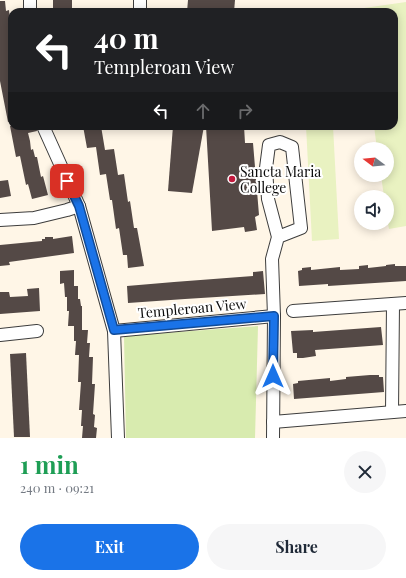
<!DOCTYPE html>
<html lang="en">
<head>
<meta charset="utf-8">
<style>
  :root { --surface:#fff; --page:#f6f6f7; --text:#1f2937; --muted:#747a83; --accent:#1a73e8 }
  body { margin:0; font-family:"Playfair Display",serif; background:var(--page); color:var(--text); height:100vh; display:flex; flex-direction:column; font-size:15px; white-space:nowrap }
  * { box-sizing:border-box; margin:0 }
  p { font-size:13px; color:var(--muted) }
  .icon { flex:none; width:22px; height:22px; fill:none; stroke:currentColor; stroke-width:2; stroke-linecap:round; stroke-linejoin:round }
  .map { position:relative; height:438px; overflow:hidden }
  .details { display:flex; flex-direction:column; background:var(--surface); flex:1 }
  .details>* { flex:none }
  .top-card { position:absolute; left:8px; top:8px; width:390px; height:122px; border-radius:12px; box-shadow:0 2px 10px #0003; background:#202124; color:#fff; overflow:hidden }
  .needle { width:26px; rotate:286deg }
  .tools { position:absolute; left:354px; top:142px; display:grid; gap:8px }
  .tools a { display:grid; place-items:center; width:40px; height:40px; border-radius:50%; background:var(--surface); box-shadow:0 2px 10px #0003; font-size:20px }
  .pin { position:absolute; display:grid; place-items:center; width:34px; height:34px; color:#fff; margin:-17px; border-radius:8px; box-shadow:0 2px 6px #0006 }
  .me { position:absolute; width:44px; margin:-22px; rotate:0deg; stroke-linejoin:round; filter:drop-shadow(0 0 3px #0008) }
  .turn { display:flex; align-items:center; gap:14px; height:84px; padding:0 20px; font-size:18px }
  .turn .icon { width:52px; height:52px; stroke-width:2.5 }
  .turn b { display:block; font-size:28px; line-height:34px }
  .lanes { display:flex; align-items:center; height:38px; padding:0 20px; background:#0003; justify-content:center; gap:20px; direction:ltr }
  .lanes .off { opacity:.35 }
  .round { display:grid; place-items:center; flex:none; width:42px; height:42px; border-radius:21px; background:var(--page) }
  .overview { display:flex; align-items:center; justify-content:space-between; height:68px; padding:0 20px }
  h1 { font-size:24px; font-weight:700; line-height:30px; color:#1e9e55 }
  .action { display:flex; gap:8px; margin-top:auto; padding:8px 20px }
  .action a { flex:1; height:46px; border-radius:24px; background:var(--accent); color:#fff; font-size:16px; font-weight:700; line-height:46px; text-align:center }
  .action a+a { background:var(--page); color:var(--text) }
  .map>svg:first-child { display:block }
</style>
</head>
<body>
<div class="map">
<svg width="406" height="438" viewBox="0 0 406 438">
  <rect width="100%" height="100%" fill="#fff6e7"/>
  <path fill="#d8ebaf" d="M258,326L255,438H126L124,336Z"/>
  <g fill="#e9f2c1">
    <path d="M406,2V226L389,229L387,218V197H384L381,175H387V149H377L374,126H394V12H357V9Z"/>
    <path d="M306,126H333L339,239L312,241Z"/>
  </g>
  <g fill="#544946">
    <rect x="53" y="0" width="19" height="9"/>
    <path d="M188,0H235L234,12H187Z"/>
    <path d="M0,1H5L6,11L9,10L10,21L8,22L12,42V121L8,122L0,81Z"/>
    <path d="M10,126H36L37,131L28,133L30,141L31,150L33,149L35,157H37L41,177L43,176L48,195L32,199L28,184L26,185L20,156L16,157Z"/>
    <path d="M83,126H101L105,150L114,149L118,175L124,174L128,202L130,201L134,228H137L144,266L128,268L127,255H123L119,228L116,229L112,200H110L106,174L100,175L96,147L87,148Z"/>
    <path d="M173,126H204L192,193L168,191Z"/>
    <path d="M206,126H244L245,143H253L259,215L255,217L257,230L245,232L244,227L212,231Z"/>
    <path d="M8,180L11,196L0,198V181Z"/>
    <path d="M72,236L74,253L9,262L10,265L0,266V245L42,241V239H45V237H53V239Z"/>
    <path d="M395,264V266H406V281L328,286V284L299,286L298,271L302,270V268L311,267V270L340,267V270L359,269V266L368,265V268L386,266V265Z"/>
    <path d="M74,270V286H78V299H80L81,306H82V330H88L87,343H90L89,357H93L92,384H95L93,414L95,415L94,427L97,428L96,438H82L83,426H81L82,410H79L81,382H78L79,355H75L76,341H74V326H68L69,311H67V297H65L64,283L60,284V271Z"/>
    <path d="M263,271L265,294L185,299L128,303L127,286L174,282L253,276V272Z"/>
    <path d="M39,288L40,311L0,314V292H9L10,297L28,296L27,289Z"/>
    <path d="M381,327L383,345L315,350L316,356L303,358H297V353H293L291,331L313,330V332Z"/>
    <path d="M26,353L30,437H14L10,354Z"/>
    <path d="M370,375H379V377H383L384,392L294,399L293,384L298,383V381L330,378V381L346,379V377Z"/>
  </g>
  <g fill="none" stroke-linecap="round" stroke-linejoin="round">
    <defs>
      <g id="minor">
        <path d="M140,0V12"/>
        <path d="M30,12V0"/>
        <path d="M43,126L79,206L114,331L118,438"/>
        <path d="M0,220L34,218L67,210L79,206"/>
        <path d="M293,311L406,303"/>
        <path d="M114,331L274,316"/>
        <path d="M0,335L37,331"/>
        <path d="M392,412L393,304"/>
        <path d="M273,422L406,411"/>
        <path d="M273,438L274,316L272,259L278,237L268,199L266,168L269,145L280,142L292,147L301,228L278,237"/>
      </g>
    </defs>
    <use href="#minor" stroke="#3d3d3d" stroke-width="14"/>
    <use href="#minor" stroke="#fff" stroke-width="12"/>
  </g>
  <g fill="none" stroke-linecap="round" stroke-linejoin="round">
    <defs>
      <path id="route" d="M67,181L79,206L114,330L274,316L273,376"/>
    </defs>
    <use href="#route" stroke="#114b97" stroke-width="10"/>
    <use href="#route" stroke="#1a73e8" stroke-width="7"/>
  </g>
  <circle fill="#c31a3e" stroke="#fff" stroke-width="1.5" cx="232" cy="179" r="4"/>
  <g text-anchor="middle" dominant-baseline="central" stroke-width="4" stroke-linejoin="round" paint-order="stroke">
    <g font-size="14" fill="#0a0a0a" stroke="#fff" text-anchor="start">
      <text x="240" y="171">Sancta Maria<tspan x="240" dy="16">College</tspan></text>
    </g>
    <g font-size="14" fill="#0a0a0a" stroke="#fff">
      <text transform="translate(192 308) rotate(-5)">Templeroan View</text>
    </g>
  </g>
</svg>
<div class="tools">
<a><svg class="needle" viewBox="-14 -14 28 28"><path d="M0-13l5 13h-10z" fill="#e53935"/><path d="M0 13l5-13h-10z" fill="#747a83"/></svg></a>
<a><svg class="icon" aria-label="sound" viewBox="0 0 24 24"><path d="M4 9h4l5-4v14l-5-4H4zM17 9q2 3 0 6"/></svg></a>
</div>
<div class="pin" style="left:67px;top:181px;background:#d93025"><svg class="icon" aria-label="arrive" viewBox="0 0 24 24"><path d="M6 21V4h12l-3 4 3 4H6"/></svg></div>
<svg class="me" style="left:273px;top:376px" viewBox="-20 -20 40 40"><path d="M0-17L14 15 0 8-14 15z" fill="#1a73e8" stroke="#fff" stroke-width="4"/></svg>
<div class="top-card">
<div class="turn"><svg class="icon" aria-label="left" viewBox="0 0 24 24"><path d="M17 20v-9H6M10 6l-5 5 5 5"/></svg><div><b>40 m</b>Templeroan View</div></div>
<div class="lanes"><svg class="icon" aria-label="left" viewBox="0 0 24 24"><path d="M17 20v-9H6M10 6l-5 5 5 5"/></svg><svg class="icon off" aria-label="ahead" viewBox="0 0 24 24"><path d="M12 20V5M6 11l6-6 6 6"/></svg><svg class="icon off" aria-label="right" viewBox="0 0 24 24"><path d="M7 20v-9h11M14 6l5 5-5 5"/></svg></div>
</div>
</div>
<section class="details">
<div class="overview"><div><h1>1 min</h1><p>240 m · 09:21</p></div><a class="round"><svg class="icon" aria-label="close" viewBox="0 0 24 24"><path d="M6 6l12 12M18 6L6 18"/></svg></a></div>
<div class="action"><a>Exit</a><a>Share</a></div>
</section>
</body>
</html>
